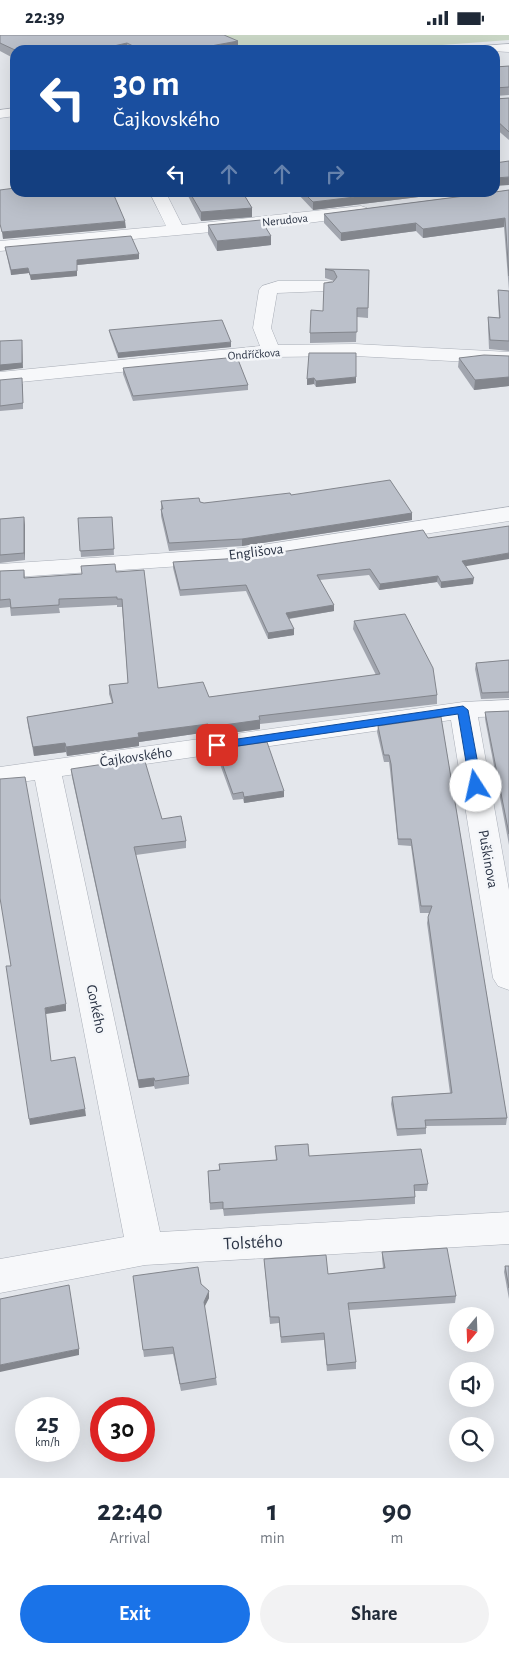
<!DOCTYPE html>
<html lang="en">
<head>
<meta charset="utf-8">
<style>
  :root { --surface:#fff; --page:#f2f2f3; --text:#1f2937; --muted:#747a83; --accent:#1a73e8 }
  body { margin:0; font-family:"Alegreya Sans",sans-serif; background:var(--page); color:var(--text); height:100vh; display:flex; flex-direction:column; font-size:19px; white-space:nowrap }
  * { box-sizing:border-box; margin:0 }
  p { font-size:16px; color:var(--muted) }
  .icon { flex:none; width:28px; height:28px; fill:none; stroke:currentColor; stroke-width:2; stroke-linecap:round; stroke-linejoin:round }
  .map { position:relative; height:1443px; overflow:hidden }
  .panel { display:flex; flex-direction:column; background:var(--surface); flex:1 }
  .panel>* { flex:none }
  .hud { position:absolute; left:10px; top:10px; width:490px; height:152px; border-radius:15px; box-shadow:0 5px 20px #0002; background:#1a4fa0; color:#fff; overflow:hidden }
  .needle { width:32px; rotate:199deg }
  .tools { position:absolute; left:449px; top:1272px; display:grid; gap:10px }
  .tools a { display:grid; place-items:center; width:45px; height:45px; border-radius:50%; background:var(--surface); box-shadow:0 5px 20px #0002; font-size:25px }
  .speed { position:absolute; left:15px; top:1362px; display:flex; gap:10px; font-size:25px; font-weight:700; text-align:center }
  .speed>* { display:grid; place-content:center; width:65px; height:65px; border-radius:50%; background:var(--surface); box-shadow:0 5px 20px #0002; line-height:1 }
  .speed small { font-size:12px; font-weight:400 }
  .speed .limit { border:8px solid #d22; background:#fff; color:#111 }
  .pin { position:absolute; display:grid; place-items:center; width:42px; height:42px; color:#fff; margin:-21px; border-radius:10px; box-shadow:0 2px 8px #0006 }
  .me { position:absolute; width:55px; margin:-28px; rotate:350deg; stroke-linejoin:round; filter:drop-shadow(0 0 4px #0008) }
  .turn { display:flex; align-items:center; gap:18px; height:105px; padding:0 20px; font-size:22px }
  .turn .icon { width:65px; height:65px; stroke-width:2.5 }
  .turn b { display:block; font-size:35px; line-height:42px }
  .lanes { display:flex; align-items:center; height:48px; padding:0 20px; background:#0003; justify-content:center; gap:25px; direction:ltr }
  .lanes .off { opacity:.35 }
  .eta { display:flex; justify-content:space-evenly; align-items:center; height:85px; text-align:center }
  .eta b { font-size:30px; font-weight:700; line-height:35px }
  .primary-button { display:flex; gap:10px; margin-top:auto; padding:10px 20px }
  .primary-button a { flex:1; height:58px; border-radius:30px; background:var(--accent); color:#fff; font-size:20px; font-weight:700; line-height:58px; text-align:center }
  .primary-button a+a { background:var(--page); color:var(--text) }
  .status { display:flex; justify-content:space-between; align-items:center; height:35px; padding:0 25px; background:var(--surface); direction:ltr }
  .status svg { height:14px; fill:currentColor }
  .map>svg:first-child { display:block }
</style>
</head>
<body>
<div class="status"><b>22:39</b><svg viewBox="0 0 49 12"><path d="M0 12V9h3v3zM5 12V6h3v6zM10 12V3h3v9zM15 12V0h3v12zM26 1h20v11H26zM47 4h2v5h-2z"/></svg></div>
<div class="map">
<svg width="509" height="1443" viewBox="0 0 509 1443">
  <rect width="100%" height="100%" fill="#e4e7ec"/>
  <path fill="#c9d6c5" d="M214,0H509V5L375,15H249Z"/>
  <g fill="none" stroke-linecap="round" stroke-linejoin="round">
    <defs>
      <g id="minor">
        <path d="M509,9V17L472,15L479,11Z"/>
        <path d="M15,73V81L0,83V75Z"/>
        <path d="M150,158H166L182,190L361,171L367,173L369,176L367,179L361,181L300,189L0,216V206L166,191Z"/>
        <path d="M278,246H326L332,247L335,251L332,255L326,256L277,258L271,293L278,310L355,309L509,317V329L355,321L271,322L0,349V337L260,311L253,293L259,255L262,251Z"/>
        <path d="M509,472V486L242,527L0,543V529L242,513Z"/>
        <path d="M509,665V681L478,682L509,855V955L498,951L493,943L451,685L62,741L160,1197L509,1177V1209L145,1230L0,1258V1224L124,1202L35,745L0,750V732L463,667Z"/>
      </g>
    </defs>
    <use href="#minor" stroke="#a9aeb7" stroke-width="1"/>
    <use href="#minor" fill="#f7f8fa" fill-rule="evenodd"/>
  </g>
  <g fill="#a1a5ae">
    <path d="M0,0L238,6V15H15V24L0,16Z"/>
    <path d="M509,31V60L495,61V32Z"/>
    <path d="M509,63V105L495,93V64Z"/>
    <path d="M509,155V316L489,314L488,291V282L499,283L498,264V255L509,256L504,192L423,203L416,196L341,206L324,188V179Z"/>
    <path d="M186,158H243L252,173V182L201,186L187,159Z"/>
    <path d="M297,158H451L313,175Z"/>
    <path d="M208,190L271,210L217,216L208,199Z"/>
    <path d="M5,212L139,224L77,230V241L31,245L29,238L11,240Z"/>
    <path d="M325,234L369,235L368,283L357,282L356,307L310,308V298L323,276L334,246L325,243Z"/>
    <path d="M109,295L231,312L118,323L110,300Z"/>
    <path d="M309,318L356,348L316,352L314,349L307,350Z"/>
    <path d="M509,321V351L474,355L458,332L459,323Z"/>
    <path d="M123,333L248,350V355L133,366L123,339Z"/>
    <path d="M0,345L23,349V374L0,376Z"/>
    <path d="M291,460L412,478V485L242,511L169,516L161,481V466L200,467L204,468Z"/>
    <path d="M24,482L25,525L0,528V484Z"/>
    <path d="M112,482L114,520L81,522L78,483Z"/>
    <path d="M428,503L466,531L473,549L441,553L437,547L379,555L369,540L320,545L334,576L289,584L294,594V600L268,604L246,556L180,561L173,533V527L242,523Z"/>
    <path d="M24,535L25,543L116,537L158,653L209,662L376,640L353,594L354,586L437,660V669L260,689V694L209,701L208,697L139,707V711L67,721L66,717L34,721L28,691L27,682L112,668L109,659V650L128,648L122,572H117V570L59,573L60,578L11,581L10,572L0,573V536Z"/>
    <path d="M509,625V663L481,664L475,634L476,628Z"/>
    <path d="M509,676V810L485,684V677Z"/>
    <path d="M441,682L507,1083L506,1090L426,1091V1099L397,1101L391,1069L392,1062L450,1058L427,888L428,882L429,878H420L411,811L398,810L390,735L389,727H384L377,697L378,691Z"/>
    <path d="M217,714L284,756V762L244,768L243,764L233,765L217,721Z"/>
    <path d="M71,734L162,784L186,806V813L136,820L189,1041V1049L155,1054L154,1051L139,1053L72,742Z"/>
    <path d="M275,1111L309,1121L428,1149L427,1156H415V1169L224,1181L223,1174L210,1175L208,1136L219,1135V1129L276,1126Z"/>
    <path d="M382,1217L456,1261L455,1268L349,1275L356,1327V1334L327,1336L324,1305L281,1308L279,1288L270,1289L264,1224L328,1239L383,1233L382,1223Z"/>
    <path d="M505,1231H509V1264L504,1237Z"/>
    <path d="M134,1248L201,1249L209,1263L204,1272L216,1343L217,1350L181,1356L173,1319L144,1322Z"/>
  </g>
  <g fill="#83868d">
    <path d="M238,6V15H189Z"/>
    <path d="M127,8V15H96Z"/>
    <path d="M509,142V150L495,151V143Z"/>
    <path d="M388,158H451L313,175V167Z"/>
    <path d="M252,173V182L201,186V177Z"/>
    <path d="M505,183L504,192L423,203V194Z"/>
    <path d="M125,186L126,193L3,204L2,197Z"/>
    <path d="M416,188V196L341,206V198Z"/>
    <path d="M271,201V210L217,216V206Z"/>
    <path d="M139,219V224L77,230V241L31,245L30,240L77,225Z"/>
    <path d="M28,233L29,238L11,240V235Z"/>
    <path d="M22,305L23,333L0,336V330Z"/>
    <path d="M231,307V312L118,323V318Z"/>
    <path d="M356,342V348L316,352V346Z"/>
    <path d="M509,342V351L474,355L475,345Z"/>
    <path d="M314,343V349L307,350V344Z"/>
    <path d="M412,478V485L242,511V504Z"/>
    <path d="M24,482L25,490V525L24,518Z"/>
    <path d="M509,518V524L461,532L462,526Z"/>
    <path d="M438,541L437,547L379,555L380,549Z"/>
    <path d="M474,543L473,549L441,553V547Z"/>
    <path d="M334,570V576L286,584V578Z"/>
    <path d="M294,594V600L268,604V598Z"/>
    <path d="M260,685V694L209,701V692Z"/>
    <path d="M208,689V697L139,707V711L67,721L66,712L138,698Z"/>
    <path d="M65,708L66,717L34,721L33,712Z"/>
    <path d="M284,756V762L244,768V762Z"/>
    <path d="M66,969V976L46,979L45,973Z"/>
    <path d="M154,1043V1051L139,1053L138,1045Z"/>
    <path d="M85,1074L86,1081L30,1090L29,1084Z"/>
    <path d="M209,1256V1263L204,1273V1267Z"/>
    <path d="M79,1314V1320L0,1337V1330Z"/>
  </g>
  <g fill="#bbc0ca" stroke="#83868d">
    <path d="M0,0H224L238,6L189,15H141L127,8L96,15H15L0,8Z"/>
    <path d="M509,31V52L495,53V32Z"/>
    <path d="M509,63V97L495,84V64Z"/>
    <path d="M509,126V142L495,143V144V128Z"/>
    <path d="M15,153V158H113L125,186L2,197L0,189V155Z"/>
    <path d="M509,155V241L505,183L423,194L416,188L341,198L324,179L488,158H495V157Z"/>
    <path d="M190,158H243L252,173L201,177Z"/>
    <path d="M304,158H388L313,167Z"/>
    <path d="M261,185L271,201L217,206L208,190Z"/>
    <path d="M131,201L139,219L77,225V236L30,240L28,233L11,235L5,212Z"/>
    <path d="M325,234L369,235L368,273H357V297L310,298L311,275L323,276L324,248L333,247L337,242L334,236Z"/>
    <path d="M498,255L509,256V306L490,305L488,282L500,283Z"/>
    <path d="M222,285L231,307L118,318L109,295Z"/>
    <path d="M22,305V328L0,330V306Z"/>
    <path d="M309,318H356V342L316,346L314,343L307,344Z"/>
    <path d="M484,320L509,321V342L475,345L459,323Z"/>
    <path d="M237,322L248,350L133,361L123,333Z"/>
    <path d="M22,343L23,368L0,371V345Z"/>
    <path d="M390,445L412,478L242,504L169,508L161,474H163L161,466L199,463L200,467L204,468L290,458L291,460Z"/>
    <path d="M24,482V518L0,520V484Z"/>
    <path d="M112,482L114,514L80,516L78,483Z"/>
    <path d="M509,491V518L462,526L474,543L441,547L438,541L380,549L370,534L317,540L334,570L286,578L294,594L268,598L246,550L180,555L173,527L242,523L423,495L428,503Z"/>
    <path d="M115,529L116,537L144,535L158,653L203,647L209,662L380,639L354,586L405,579L433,633L437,660L259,681L260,685L209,692L208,689L138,698L139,702L66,712L65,708L33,712L27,682L113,668L109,650L128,648L122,564H117V562L59,564V570L11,573L10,564L0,565V536L24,535V543L82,539L81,531Z"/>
    <path d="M509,625V657L482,658L476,628Z"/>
    <path d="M509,676V799L485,677Z"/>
    <path d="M441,682L507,1083L425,1085L426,1093L397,1094L392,1062L452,1058L428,882L432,871H421L411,804H398L391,729L389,720H384L378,691Z"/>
    <path d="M267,707L284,756L244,762L243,757L233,759L217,714Z"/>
    <path d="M144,723L162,784L181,781L186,806L134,812L189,1041L155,1046L154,1043L138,1045L71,734Z"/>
    <path d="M25,742L66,969L45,973L51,1026L75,1022L85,1074L29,1084L6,931H11L0,863V744Z"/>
    <path d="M308,1109L309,1121L421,1114L428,1149L414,1150L415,1162L223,1174V1167L210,1168L208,1136L220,1135L219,1129L277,1125L275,1111Z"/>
    <path d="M447,1213L456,1261L348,1268L356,1327L327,1330L324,1298L281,1302L279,1282H270L264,1224L326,1220L328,1239L385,1233L382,1217Z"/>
    <path d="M505,1231H509V1253Z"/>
    <path d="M198,1232L201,1249L209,1256L204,1267L216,1343L180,1349L173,1312L143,1315L133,1241Z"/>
    <path d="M69,1250L79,1314L0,1330V1264Z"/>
  </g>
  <path fill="#1a73e8" stroke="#114b97" d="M463,671L468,675L482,751L476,755L470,751L458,679L217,714L211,710L217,707Z"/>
  <g text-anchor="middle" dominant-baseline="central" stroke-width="5" stroke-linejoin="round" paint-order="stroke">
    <g font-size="12" fill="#2b3445" stroke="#f4f6f9">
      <text transform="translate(285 185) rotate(-6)">Nerudova</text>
      <text transform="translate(254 319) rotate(-4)">Ondříčkova</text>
    </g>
    <g font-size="15" fill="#2b3445" stroke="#f4f6f9">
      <text transform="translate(256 517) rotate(-7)">Englišova</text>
      <text transform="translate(136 722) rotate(-8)">Čajkovského</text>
      <text transform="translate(488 824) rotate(80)">Puškinova</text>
      <text transform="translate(96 974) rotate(78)">Gorkého</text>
    </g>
    <g font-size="18" fill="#2b3445" stroke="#f4f6f9">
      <text transform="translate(253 1208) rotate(-3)">Tolstého</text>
    </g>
  </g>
</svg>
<div class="tools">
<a><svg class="needle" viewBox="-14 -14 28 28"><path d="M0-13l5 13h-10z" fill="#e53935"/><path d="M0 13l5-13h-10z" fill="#747a83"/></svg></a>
<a><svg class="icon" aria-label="sound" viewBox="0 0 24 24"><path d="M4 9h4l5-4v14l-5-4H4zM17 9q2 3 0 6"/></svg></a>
<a><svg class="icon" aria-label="search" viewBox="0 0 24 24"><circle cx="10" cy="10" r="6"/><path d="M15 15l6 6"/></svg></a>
</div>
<div class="speed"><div>25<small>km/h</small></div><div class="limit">30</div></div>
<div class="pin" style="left:217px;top:710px;background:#d93025"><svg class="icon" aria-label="arrive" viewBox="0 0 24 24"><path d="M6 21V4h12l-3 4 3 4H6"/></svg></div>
<svg class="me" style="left:476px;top:751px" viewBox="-20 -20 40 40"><circle r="19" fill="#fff"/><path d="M0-13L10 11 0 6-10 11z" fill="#1a73e8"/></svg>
<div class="hud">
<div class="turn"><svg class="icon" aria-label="left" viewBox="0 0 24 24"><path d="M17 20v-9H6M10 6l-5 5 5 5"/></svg><div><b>30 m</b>Čajkovského</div></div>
<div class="lanes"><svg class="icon" aria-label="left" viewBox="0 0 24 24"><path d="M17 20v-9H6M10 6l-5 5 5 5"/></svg><svg class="icon off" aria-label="ahead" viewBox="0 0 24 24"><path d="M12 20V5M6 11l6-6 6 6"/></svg><svg class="icon off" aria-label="ahead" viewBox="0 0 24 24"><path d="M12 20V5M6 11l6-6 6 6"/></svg><svg class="icon off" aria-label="right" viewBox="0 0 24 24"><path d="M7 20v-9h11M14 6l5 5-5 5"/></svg></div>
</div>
</div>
<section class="panel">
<div class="eta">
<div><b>22:40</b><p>Arrival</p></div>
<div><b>1</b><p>min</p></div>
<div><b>90</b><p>m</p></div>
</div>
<div class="primary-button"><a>Exit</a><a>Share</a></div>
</section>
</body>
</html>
